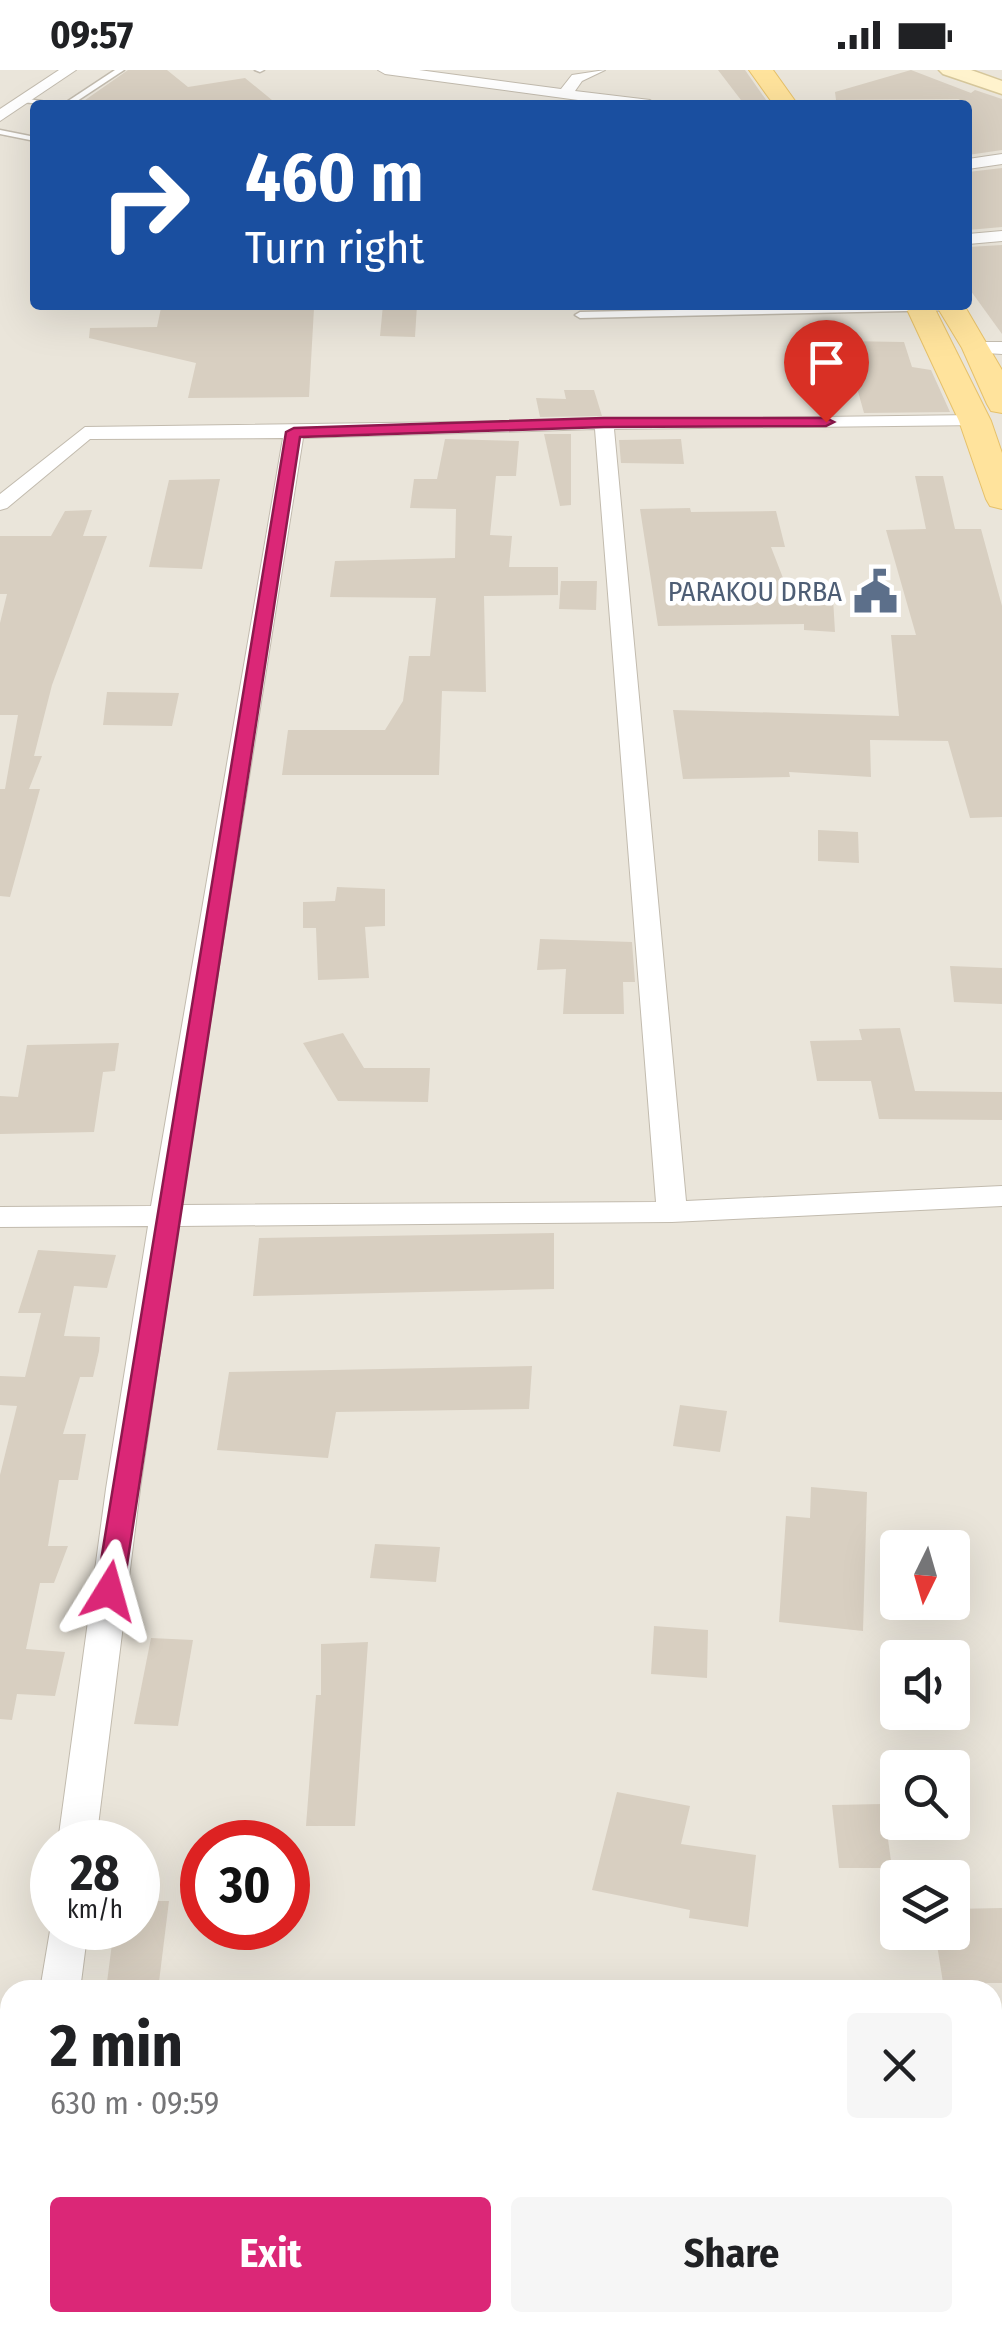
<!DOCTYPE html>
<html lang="en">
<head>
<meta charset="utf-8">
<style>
  :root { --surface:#fff; --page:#f6f6f6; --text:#202124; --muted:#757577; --accent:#db2777 }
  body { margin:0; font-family:"Fira Sans Condensed",sans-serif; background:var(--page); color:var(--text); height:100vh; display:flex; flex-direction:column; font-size:38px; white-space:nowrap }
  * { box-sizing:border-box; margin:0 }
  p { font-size:32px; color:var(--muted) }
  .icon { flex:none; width:55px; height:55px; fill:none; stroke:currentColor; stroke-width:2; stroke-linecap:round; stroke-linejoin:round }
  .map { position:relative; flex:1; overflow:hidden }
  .panel { position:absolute; left:0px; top:1910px; width:1002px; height:352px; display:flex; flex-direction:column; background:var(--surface); border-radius:30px 30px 0 0; box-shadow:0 10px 40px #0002 }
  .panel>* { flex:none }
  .banner { position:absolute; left:30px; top:30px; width:942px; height:210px; border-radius:10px; box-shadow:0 10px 40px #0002; background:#1a4fa0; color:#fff; overflow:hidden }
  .needle { width:65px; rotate:185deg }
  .controls { position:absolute; left:880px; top:1460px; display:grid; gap:20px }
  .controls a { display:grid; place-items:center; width:90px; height:90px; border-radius:10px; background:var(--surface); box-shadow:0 10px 40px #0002; font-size:50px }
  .speed { position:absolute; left:30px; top:1750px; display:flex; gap:20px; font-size:50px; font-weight:700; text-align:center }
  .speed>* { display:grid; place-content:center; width:130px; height:130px; border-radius:50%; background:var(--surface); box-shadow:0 10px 40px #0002; line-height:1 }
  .speed small { font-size:25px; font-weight:400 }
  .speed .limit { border:15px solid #d22; background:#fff; color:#111 }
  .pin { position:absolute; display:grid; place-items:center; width:85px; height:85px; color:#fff; margin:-102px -42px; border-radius:50% 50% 50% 0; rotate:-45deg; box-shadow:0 0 10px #0007 }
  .pin .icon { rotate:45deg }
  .me { position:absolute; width:110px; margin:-55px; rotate:8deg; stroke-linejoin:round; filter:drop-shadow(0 0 8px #0008) }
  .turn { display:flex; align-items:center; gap:35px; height:210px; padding:0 50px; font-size:45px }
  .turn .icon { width:130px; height:130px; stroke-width:2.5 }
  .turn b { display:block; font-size:70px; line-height:85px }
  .round { display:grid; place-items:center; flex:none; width:105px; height:105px; border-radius:10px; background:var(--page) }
  .headline { display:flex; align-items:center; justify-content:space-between; height:170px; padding:0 50px }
  h1 { font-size:60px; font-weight:700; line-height:75px }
  .action { display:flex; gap:20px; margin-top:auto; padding:20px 50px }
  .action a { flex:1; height:115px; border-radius:10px; background:var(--accent); color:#fff; font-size:40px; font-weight:700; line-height:115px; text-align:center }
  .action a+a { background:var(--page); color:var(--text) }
  .status { display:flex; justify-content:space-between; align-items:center; height:70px; padding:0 50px; background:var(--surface); direction:ltr }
  .status svg { height:28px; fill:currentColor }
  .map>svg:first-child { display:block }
</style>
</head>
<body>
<div class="status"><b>09:57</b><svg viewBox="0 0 49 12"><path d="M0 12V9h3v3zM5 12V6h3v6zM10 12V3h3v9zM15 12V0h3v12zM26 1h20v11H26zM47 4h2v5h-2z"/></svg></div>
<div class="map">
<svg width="1002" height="2261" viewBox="0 0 1002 2261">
  <rect width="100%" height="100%" fill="#f6f3ec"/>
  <path fill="#eae5da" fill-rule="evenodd" d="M0,0H1002V2261H0ZM35,35H968V235H35ZM898,1478H952V1532H898ZM898,1588H952V1642H898ZM898,1698H952V1752H898ZM52,1772H138V1858H52ZM202,1772H288V1858H202ZM898,1808H952V1862H898ZM10,1920H992V2252H10Z"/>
  <g fill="#d8cfc1">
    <path d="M128,0H167L188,17L245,8L278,35H78Z"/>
    <path d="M718,0H745L769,34H744Z"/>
    <path d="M911,0L971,23L975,20L1002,29V80L968,85V35H950L960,29L836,30L835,22Z"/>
    <path d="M1002,98V157L968,160V102Z"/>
    <path d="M1002,175V264L968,217V177Z"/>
    <path d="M383,235H417L415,267L380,266Z"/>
    <path d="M161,238H314L309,327L188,328L196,293L89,268L90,258L157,257Z"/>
    <path d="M844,271L904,272L912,297L931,300L950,342L864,343Z"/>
    <path d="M564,320H594L602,346L540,347L536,328L566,329Z"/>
    <path d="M544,364H571V435L560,436Z"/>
    <path d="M445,369L519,371L516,406H496L490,465L512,466L509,497H558V525L484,526L486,622L442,621L439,705H282L288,660H385L403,631L409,586H430L436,528L330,527L335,491L455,488L456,439L410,438L414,409H437Z"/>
    <path d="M681,369L684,394L621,393L619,370Z"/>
    <path d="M915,406H943L955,459H981L1002,536V747L970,748L948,671L870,670L871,707L789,702L790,707L683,709L673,640L899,646L891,565H916L886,460L926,459Z"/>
    <path d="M220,409L202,499L149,497L169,410Z"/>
    <path d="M690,438L691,442L776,441L785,477H771L790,526L833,528L835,562L804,560V554L658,556L640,439Z"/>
    <path d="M92,440L83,466H107L52,615L34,686H42L29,719H40L10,827L0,826V719H5L18,645H0V553L7,524H0V466H51L65,441Z"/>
    <path d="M561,511H597L596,540L559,539Z"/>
    <path d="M107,622L179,623L172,656L103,655Z"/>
    <path d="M818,760L858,762L859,793L818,791Z"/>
    <path d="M337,817L385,819V856L365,857L369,908L318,910L316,858H303V832L335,831Z"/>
    <path d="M540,869L632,872L635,912H623L624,944H563L566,899L537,900Z"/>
    <path d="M950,896L1002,898V934L954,932Z"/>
    <path d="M900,958L915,1021L1002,1022V1050L879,1049L871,1011H817L810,971L862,970L859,959Z"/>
    <path d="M343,963L364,998H430L428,1032L338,1031L303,973Z"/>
    <path d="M119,973L115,1001L103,1002L94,1062L0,1064V1026L18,1027L27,975Z"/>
    <path d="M554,1163V1219L253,1226L259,1168Z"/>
    <path d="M38,1180L116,1185L107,1218L74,1216L64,1266L100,1267L99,1281L93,1307H80L63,1364H86L78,1410H59L48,1476H68L54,1513H40L26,1579L65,1582L55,1626L17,1624L12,1650L0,1649V1405L17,1336L0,1335V1306L25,1307L41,1243H18Z"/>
    <path d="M532,1296L529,1339L336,1342L328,1388L217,1380L229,1302Z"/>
    <path d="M680,1335L727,1341L720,1382L673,1376Z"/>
    <path d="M811,1417L867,1422L863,1561L779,1552L786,1446L810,1448Z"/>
    <path d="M375,1474L440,1477L436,1512L370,1508Z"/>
    <path d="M654,1556L708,1560L707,1608L651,1604Z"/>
    <path d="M151,1568L193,1570L178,1656L134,1654Z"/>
    <path d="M368,1572L355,1756H306L316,1625H321V1574Z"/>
    <path d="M617,1722L690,1736L681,1774L756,1785L748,1857L689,1848L690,1840L592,1820Z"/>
    <path d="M883,1734L892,1798H839L832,1735Z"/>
    <path d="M138,1831H169L158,1920H106L114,1858H138Z"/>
    <path d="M1002,1838V1913H986L987,1919H944L935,1862H952V1839Z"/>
  </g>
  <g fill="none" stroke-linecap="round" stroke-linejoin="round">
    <defs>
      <g id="lane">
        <path d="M115,0H124L71,35H62Z"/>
        <path d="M255,0H264L260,2Z"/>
        <path d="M23,28L52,33L56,35L20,32Z"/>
        <path d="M0,60L35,67V71L0,64Z"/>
        <path d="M919,235H955L957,237L952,240L580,248L575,245L580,242Z"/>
      </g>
      <g id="street">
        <path d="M59,0H76L0,51V39Z"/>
        <path d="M378,0H419L561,19L572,5L605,0L582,11L575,21L650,30L658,35H615L385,4Z"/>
        <path d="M1002,84V94L968,99V89Z"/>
        <path d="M1002,161V171L968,174V164Z"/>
        <path d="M977,272H1002V284L970,282V274Z"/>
        <path d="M975,345L985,351L982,355L614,359L686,1131L1002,1116V1136L672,1152L178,1156L140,1419L96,1772H58L106,1419L148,1156L0,1157V1137L151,1136L283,368L90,369L7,438L0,440V424L85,357ZM595,359L656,1132L181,1135L303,368Z"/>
        <path d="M52,1849V1858H88L80,1920H40Z"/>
        <path d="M10,2246V2252H52V2261H6Z"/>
        <path d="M776,2252H821L822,2261H776Z"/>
      </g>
      <g id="secondary">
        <path d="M939,0H971L1002,11V24L943,4Z"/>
        <rect x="992" y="2080" width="10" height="58"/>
        <rect x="0" y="2094" width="10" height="58"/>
      </g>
      <g id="primary">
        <path d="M749,0H773L798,35H774Z"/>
        <path d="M905,235H933L991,351L1002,383V439L990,436L986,429L959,351Z"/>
        <path d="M936,235H964L1002,300V343L991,341L987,334L962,278Z"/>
      </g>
    </defs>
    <use href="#lane" stroke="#c2bbae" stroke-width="3"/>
    <use href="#street" stroke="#c2bbae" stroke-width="2"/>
    <use href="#secondary" stroke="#d6c79b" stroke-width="3"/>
    <use href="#primary" stroke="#e6c16a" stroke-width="2"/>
    <use href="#lane" fill="#fff" fill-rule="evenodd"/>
    <use href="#street" fill="#fff" fill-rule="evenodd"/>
    <use href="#secondary" fill="#fff3cd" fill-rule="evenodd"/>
    <use href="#primary" fill="#ffe39c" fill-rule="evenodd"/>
  </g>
  <path fill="#db2777" stroke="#8e194d" stroke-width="2.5" d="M604,348H826L834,352L826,356L604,357L300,367L123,1521L119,1528L109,1531L100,1528L96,1521L286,362L294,358Z"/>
  <defs>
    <symbol id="civic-bare" viewBox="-9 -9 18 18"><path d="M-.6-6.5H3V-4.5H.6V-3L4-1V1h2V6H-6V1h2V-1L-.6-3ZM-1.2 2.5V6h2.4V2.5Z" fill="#5c6f8a" stroke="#fff" stroke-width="2.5" paint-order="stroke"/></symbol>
  </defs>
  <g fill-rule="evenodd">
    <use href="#civic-bare" x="844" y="490" width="63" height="63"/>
  </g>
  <g text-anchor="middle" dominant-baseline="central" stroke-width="9" stroke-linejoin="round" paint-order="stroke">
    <g font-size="28" fill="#4e5e75" stroke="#fff" text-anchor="end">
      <text x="842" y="521">PARAKOU DRBA</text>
    </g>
  </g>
</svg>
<div class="controls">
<a><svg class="needle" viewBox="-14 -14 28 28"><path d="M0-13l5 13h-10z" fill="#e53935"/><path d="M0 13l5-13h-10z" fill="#757577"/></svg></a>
<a><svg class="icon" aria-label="sound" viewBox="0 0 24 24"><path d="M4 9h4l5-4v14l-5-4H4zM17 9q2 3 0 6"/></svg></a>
<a><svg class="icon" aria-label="search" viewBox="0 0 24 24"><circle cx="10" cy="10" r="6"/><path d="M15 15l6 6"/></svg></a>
<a><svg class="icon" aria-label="layers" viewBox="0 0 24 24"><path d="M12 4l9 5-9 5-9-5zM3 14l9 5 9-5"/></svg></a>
</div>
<div class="speed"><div>28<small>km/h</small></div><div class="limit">30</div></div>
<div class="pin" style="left:826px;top:352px;background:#d93025"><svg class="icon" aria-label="arrive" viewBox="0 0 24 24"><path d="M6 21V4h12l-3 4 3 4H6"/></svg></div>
<svg class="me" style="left:109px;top:1521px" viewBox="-20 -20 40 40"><path d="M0-17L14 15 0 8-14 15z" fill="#db2777" stroke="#fff" stroke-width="4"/></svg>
<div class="banner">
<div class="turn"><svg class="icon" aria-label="right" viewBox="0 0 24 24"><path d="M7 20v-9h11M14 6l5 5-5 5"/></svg><div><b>460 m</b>Turn right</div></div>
</div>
<section class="panel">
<div class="headline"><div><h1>2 min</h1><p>630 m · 09:59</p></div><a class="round"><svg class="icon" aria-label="close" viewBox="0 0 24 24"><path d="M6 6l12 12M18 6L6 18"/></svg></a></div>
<div class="action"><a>Exit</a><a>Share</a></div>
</section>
</div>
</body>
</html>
